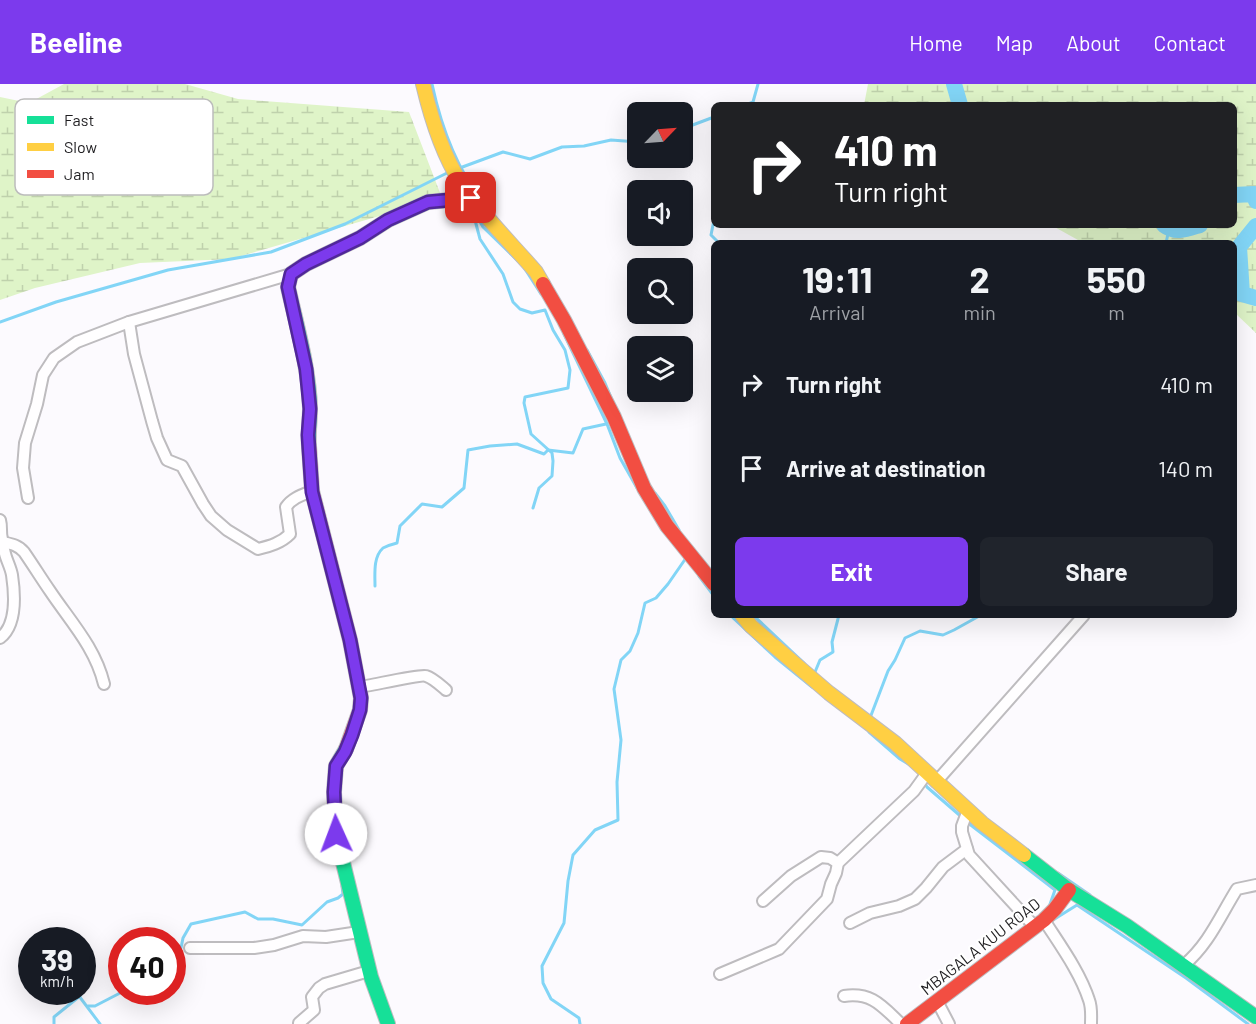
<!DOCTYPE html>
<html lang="en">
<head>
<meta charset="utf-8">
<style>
  :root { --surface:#171b24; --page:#20242c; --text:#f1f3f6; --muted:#9ea1a6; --accent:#7c3aed }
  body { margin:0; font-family:Barlow,sans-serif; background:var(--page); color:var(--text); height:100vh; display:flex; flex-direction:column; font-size:22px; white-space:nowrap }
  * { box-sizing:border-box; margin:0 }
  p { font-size:20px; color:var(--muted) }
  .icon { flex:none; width:33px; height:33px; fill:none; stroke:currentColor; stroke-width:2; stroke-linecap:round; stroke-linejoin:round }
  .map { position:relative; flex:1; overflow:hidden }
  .side { position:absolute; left:711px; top:156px; width:526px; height:378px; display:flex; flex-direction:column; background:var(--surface); border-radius:9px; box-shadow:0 6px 24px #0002 }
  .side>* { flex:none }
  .guide { position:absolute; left:711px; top:18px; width:526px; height:126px; border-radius:9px; box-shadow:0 6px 24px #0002; background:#202124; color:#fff; overflow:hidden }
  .needle { width:39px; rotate:65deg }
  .tools { position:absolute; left:627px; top:18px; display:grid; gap:12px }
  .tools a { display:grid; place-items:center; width:66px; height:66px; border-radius:9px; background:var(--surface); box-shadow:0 6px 24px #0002; font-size:30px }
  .speed { position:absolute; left:18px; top:843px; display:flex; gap:12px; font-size:30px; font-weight:700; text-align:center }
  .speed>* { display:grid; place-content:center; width:78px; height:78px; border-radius:50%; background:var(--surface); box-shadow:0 6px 24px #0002; line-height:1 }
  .speed small { font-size:15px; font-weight:400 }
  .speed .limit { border:9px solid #d22; background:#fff; color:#111 }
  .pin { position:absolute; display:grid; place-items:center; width:51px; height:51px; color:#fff; margin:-26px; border-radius:12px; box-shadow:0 3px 9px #0006 }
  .me { position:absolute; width:66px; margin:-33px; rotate:358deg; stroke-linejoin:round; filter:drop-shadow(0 0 4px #0008) }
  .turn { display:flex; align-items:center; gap:21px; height:126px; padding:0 24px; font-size:27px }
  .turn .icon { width:78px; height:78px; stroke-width:2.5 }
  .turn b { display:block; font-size:42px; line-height:51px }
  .eta { display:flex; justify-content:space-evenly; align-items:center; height:102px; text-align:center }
  .eta b { font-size:36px; font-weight:700; line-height:42px }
  .action { display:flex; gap:12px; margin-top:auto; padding:12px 24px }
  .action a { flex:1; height:69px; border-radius:9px; background:var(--accent); color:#fff; font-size:24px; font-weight:700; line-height:69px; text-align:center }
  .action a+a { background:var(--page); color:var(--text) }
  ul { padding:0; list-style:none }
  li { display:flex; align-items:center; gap:18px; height:84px; padding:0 24px }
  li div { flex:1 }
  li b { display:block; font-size:22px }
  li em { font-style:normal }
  header { display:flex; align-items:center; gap:36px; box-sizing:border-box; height:84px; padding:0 30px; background:var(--accent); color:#fff }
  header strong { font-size:28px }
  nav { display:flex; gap:33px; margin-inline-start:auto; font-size:21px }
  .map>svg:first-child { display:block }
</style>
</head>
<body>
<header>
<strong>Beeline</strong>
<nav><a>Home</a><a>Map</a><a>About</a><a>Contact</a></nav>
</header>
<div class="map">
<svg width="1256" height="940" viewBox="0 0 1256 940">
  <defs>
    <pattern id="wetland-marsh" width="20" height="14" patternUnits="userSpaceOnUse" patternTransform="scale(1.5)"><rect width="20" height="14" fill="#dff4c8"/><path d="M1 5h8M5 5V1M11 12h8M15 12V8" fill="none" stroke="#bfd1ac"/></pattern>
  </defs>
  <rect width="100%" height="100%" fill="#fcfafe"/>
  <g fill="url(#wetland-marsh)">
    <path d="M64,0H185L238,15L409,28L442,114L231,175L140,179L35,204L0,216V13L29,19Z"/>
    <path d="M868,0H1256V249L1235,229L1234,159H1086L1078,156L1051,141H1234V21H864Z"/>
  </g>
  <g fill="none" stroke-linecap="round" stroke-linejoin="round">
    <g stroke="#82d5f6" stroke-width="3">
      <path d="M432,0C441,42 456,84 483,118"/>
      <path d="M746,21L753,18L758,0"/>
      <path d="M682,45L714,33"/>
      <path d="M457,85L503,68L530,75L562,63L584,62L611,56L638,58"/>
      <path d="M471,121L480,155L503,190L513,218L520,225L532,229L545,226L553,246L565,266L570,286L568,304L525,313L524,319L531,350L552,369L553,377L552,392L539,404L533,424"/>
      <path d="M474,127L483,143L519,178"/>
      <path d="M714,136L711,151L719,159"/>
      <path d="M1166,159L1169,145"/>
      <path d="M525,185L541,210"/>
      <path d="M0,238L56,218L168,186L271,168L345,140L451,87"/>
      <path d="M564,250L607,340L620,374L637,404"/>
      <path d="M587,266L605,299L612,316"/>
      <path d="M655,409L665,422L679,446"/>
      <path d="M699,492L714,512"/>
      <path d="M375,502C375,490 373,473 383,464C387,462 393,460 397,459L400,442L422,420L442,423L464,404L468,366L490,362L517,360L544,370L548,366L573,369L583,345L606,340"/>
      <path d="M730,531L775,573L812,603"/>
      <path d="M753,531L804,579"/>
      <path d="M815,588L820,576L833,568L832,558L839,531"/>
      <path d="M870,634L888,587L895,576L905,554L920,547L943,551L954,546L981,531"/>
      <path d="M869,648L900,675L910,681"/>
      <path d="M924,698L927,703L972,742L1055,806L1049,823"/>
      <path d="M1058,789L1090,811"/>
      <path d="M1053,836L1077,821L1186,894L1248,940"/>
      <path d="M31,864H32"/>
      <path d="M172,872L181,864L183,854L191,840L245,828L258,835H273L302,841L327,818L338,814L343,810L342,802"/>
      <path d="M76,908L100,940"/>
      <path d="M88,922H95L122,908"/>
      <path d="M54,940V933L80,912"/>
      <path d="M580,940L579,934L551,915L543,899L542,882L564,839L568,797L573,771L595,746L618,736L617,698L621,656L614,605L621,576L630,567L638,549L645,519L656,514L668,500L686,474"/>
    </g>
    <g stroke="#82d5f6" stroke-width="16">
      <path d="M954,0L960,21"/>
      <path d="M1234,111L1254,110L1256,117"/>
      <path d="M1164,141C1176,150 1187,145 1200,141"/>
      <path d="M1256,142L1239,163L1242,210L1256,214"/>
    </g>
    <defs>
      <g id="street">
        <path d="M129,238L134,270L152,337L157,354L167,376L182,382L203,420L211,432L227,446L258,465C270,462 281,459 290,450L286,423C292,414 302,411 312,407"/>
        <path d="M28,414L23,384L25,359L37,320L43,291L54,274L77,258L129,238L291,190"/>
        <path d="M0,436C2,443 0,448 2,455C3,461 4,467 6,473C8,479 11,485 12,491C15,511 17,541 0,554"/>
        <path d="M2,458C11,460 18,461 24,468C33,481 41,494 50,507C70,537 95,563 104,600"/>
        <path d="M359,603C369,602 421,590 426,592C433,594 440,601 446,606"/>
        <path d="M936,698L1084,531"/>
        <path d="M968,726L962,742V748L969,771L1035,843"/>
        <path d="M763,817L791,792L821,773L830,774L838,779"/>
        <path d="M1044,836C1060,861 1080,888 1089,916C1092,924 1091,932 1091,940"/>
        <path d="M850,839L870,829L899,822L915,815L926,804L943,783L967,765"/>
        <path d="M190,864H254L274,861L303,852L326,853L359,848"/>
        <path d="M1184,881C1209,860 1220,832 1237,805L1256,801"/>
        <path d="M720,890L779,865L827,815L831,800L836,789L838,779L914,707L927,689"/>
        <path d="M844,912C872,908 882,922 901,940"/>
        <path d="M937,917L949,940"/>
        <path d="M299,939L314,926L312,913L319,904L325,900L369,887"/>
      </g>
      <g id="fast">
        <path d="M309,362C308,350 310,337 310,324C309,284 297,243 288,203L291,190L306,180L360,154L388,136L428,118L471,114"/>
        <path d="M346,665L336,682L334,708L336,750L371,893L388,940"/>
        <path d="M1024,771L1069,806L1127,842L1256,933"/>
      </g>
      <g id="slow">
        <path d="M423,0C431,34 442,70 461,99C481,130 512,160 536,188L543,200"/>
        <path d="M742,531L751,542L829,609L895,659L982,739L1024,771"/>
      </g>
      <g id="jam">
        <path d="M543,200L564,236L614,333L644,404L667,442L714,500"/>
        <path d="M309,362L312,407L350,556L361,614L360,626L346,665"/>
        <path d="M907,940L1044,836L1055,825L1069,806"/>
      </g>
    </defs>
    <use href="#street" stroke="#bebcbf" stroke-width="14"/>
    <use href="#fast" stroke="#bebcbf" stroke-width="16"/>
    <use href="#slow" stroke="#bebcbf" stroke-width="16"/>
    <use href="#jam" stroke="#bebcbf" stroke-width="16"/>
    <use href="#street" stroke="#fffeff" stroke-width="10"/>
    <use href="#fast" stroke="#16e098" stroke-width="14"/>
    <use href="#slow" stroke="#ffcf43" stroke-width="14"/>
    <use href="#jam" stroke="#f24e42" stroke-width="14"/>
  </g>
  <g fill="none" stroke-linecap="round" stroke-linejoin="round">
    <defs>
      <path id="route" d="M336,750L334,708L336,682L345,668L352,651L360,626L361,614L350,556L312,408L308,351L310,325L306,285L288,203L291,190L306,180L360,154L388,136L428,118L471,114"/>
    </defs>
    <use href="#route" stroke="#51269a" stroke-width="15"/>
    <use href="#route" stroke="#7c3aed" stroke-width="10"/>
  </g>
  <g text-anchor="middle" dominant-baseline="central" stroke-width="4.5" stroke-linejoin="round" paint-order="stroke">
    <g font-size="16" fill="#1f1e21" stroke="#fff">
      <text transform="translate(980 862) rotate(-38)">MBAGALA KUU ROAD</text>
    </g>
  </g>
  <rect x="15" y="15" width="198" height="96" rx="9" fill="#fff" stroke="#bcbcbc" stroke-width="1.5"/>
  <rect x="27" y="32" width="27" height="8" fill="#16e098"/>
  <rect x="27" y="59" width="27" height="8" fill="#ffcf43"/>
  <rect x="27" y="86" width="27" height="8" fill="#f24e42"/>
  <g font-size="16" fill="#1f1e21">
    <text x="64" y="42">Fast</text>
    <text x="64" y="69">Slow</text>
    <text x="64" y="96">Jam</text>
  </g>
</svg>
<div class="tools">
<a><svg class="needle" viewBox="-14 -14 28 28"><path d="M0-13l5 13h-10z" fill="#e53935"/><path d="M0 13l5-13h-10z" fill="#9ea1a6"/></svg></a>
<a><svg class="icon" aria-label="sound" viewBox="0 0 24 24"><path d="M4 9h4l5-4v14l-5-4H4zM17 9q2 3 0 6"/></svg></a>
<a><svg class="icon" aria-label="search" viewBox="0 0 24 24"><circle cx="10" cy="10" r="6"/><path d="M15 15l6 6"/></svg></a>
<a><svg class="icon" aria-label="layers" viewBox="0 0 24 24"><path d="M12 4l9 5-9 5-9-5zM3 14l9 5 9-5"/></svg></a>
</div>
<div class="speed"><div>39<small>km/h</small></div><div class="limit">40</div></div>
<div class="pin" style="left:471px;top:114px;background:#d93025"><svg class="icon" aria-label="arrive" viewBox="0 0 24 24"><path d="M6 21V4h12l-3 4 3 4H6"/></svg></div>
<svg class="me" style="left:336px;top:750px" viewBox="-20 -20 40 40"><circle r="19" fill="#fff"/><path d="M0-13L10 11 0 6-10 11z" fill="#7c3aed"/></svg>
<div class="guide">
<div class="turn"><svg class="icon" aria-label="right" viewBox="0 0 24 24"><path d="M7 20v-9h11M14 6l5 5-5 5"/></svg><div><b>410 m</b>Turn right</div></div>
</div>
<section class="side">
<div class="eta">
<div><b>19:11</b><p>Arrival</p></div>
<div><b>2</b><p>min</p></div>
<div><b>550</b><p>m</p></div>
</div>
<ul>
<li><svg class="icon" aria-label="right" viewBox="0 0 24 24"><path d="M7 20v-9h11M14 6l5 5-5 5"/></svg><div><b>Turn right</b></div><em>410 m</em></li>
<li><svg class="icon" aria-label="arrive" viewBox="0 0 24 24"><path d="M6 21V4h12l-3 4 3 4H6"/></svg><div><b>Arrive at destination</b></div><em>140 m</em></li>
</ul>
<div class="action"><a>Exit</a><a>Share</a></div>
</section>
</div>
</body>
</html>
